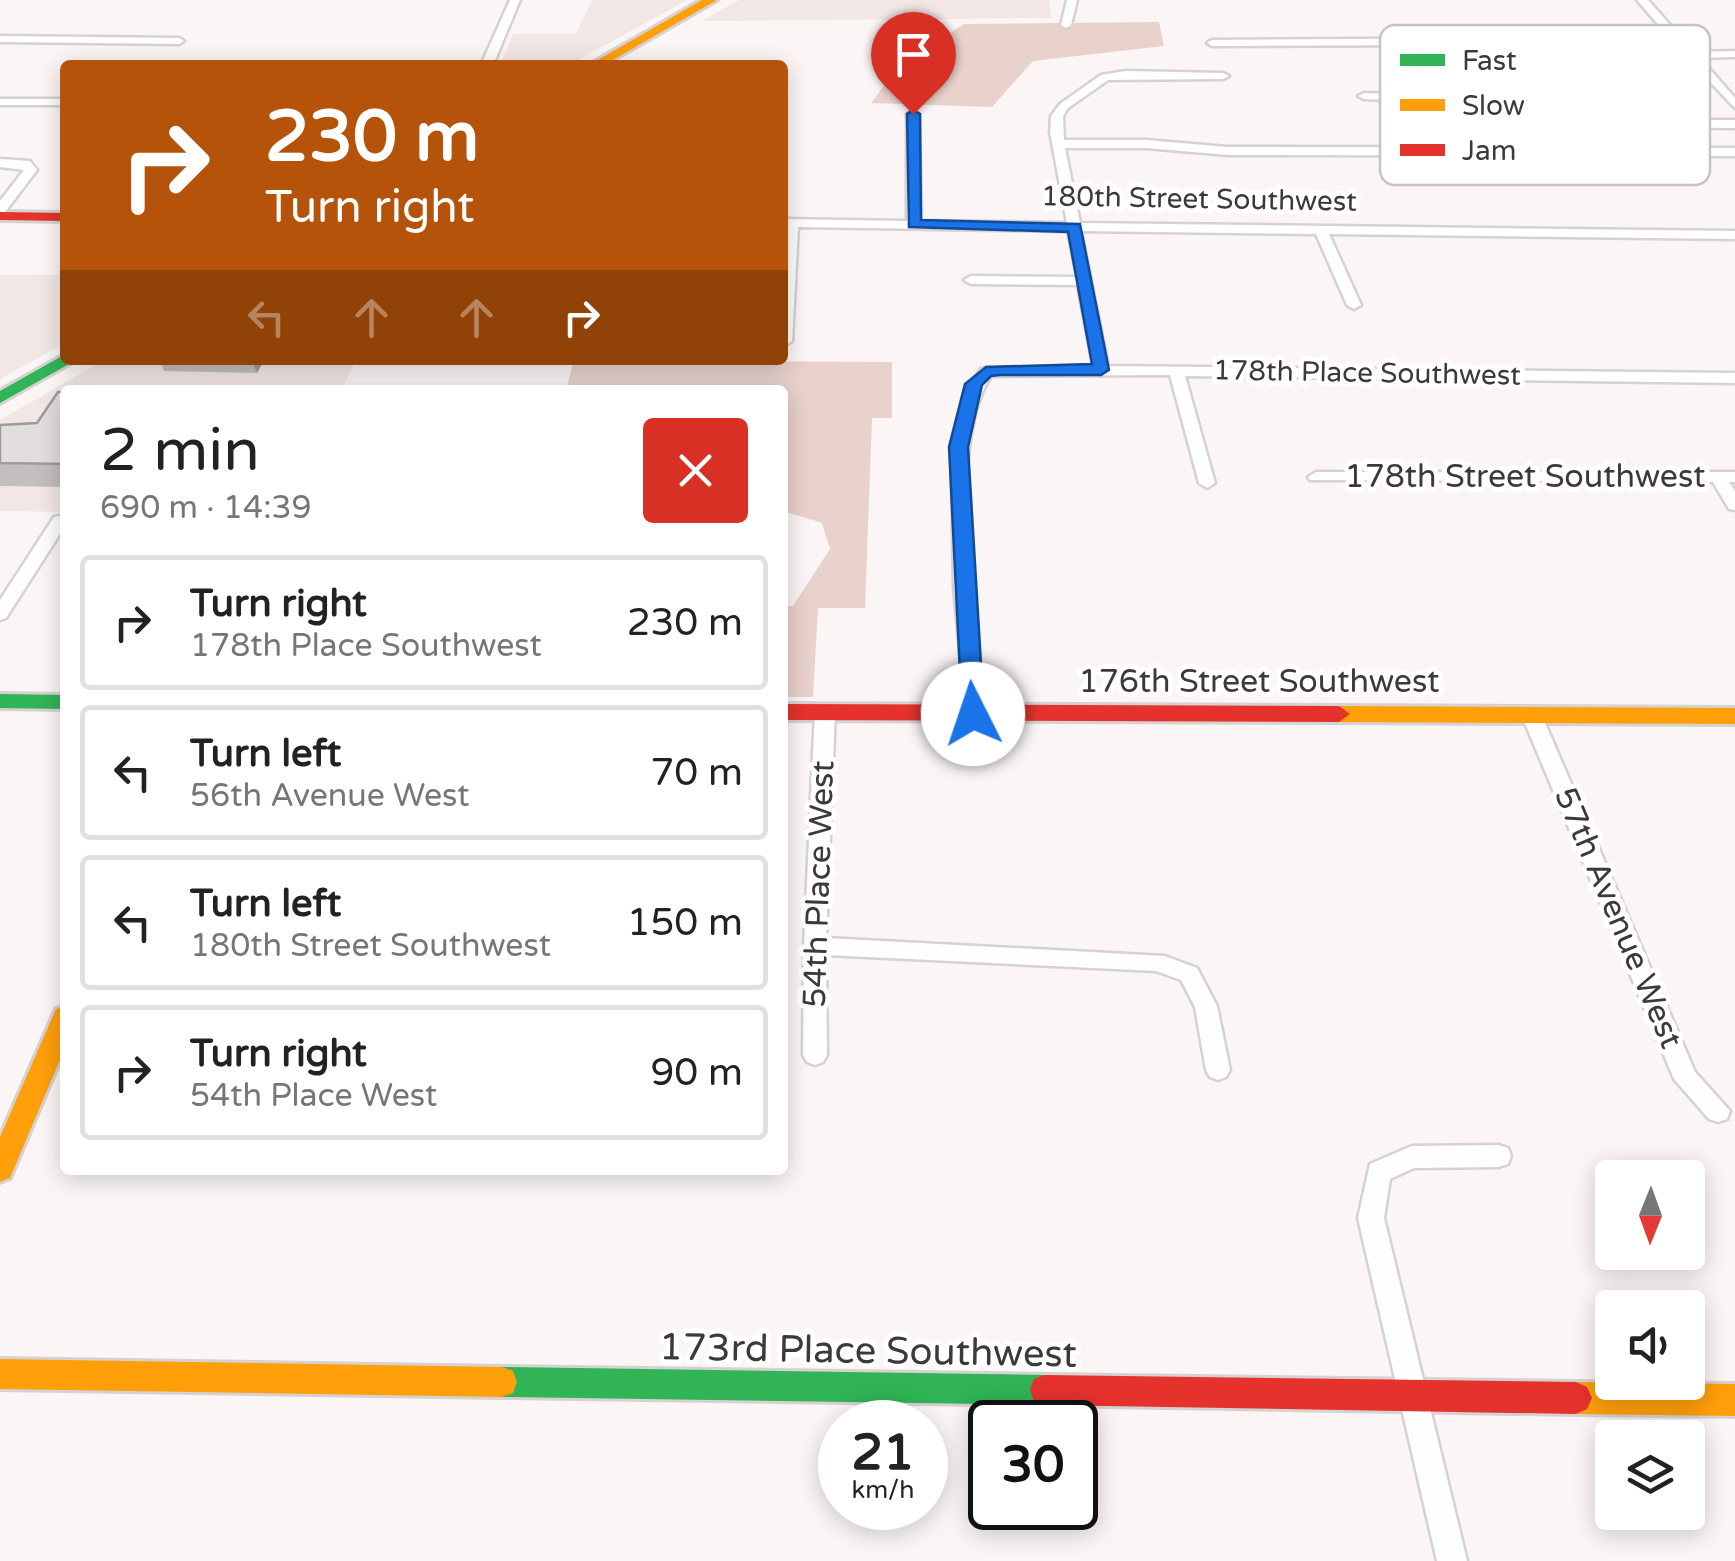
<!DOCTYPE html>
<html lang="en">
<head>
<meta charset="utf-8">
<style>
  :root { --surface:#fff; --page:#f6f6f6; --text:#222; --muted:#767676; --line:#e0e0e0 }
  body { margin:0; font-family:"Varela Round",sans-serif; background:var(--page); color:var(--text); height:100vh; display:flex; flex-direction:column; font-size:38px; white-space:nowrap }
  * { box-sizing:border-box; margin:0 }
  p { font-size:32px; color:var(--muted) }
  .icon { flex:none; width:55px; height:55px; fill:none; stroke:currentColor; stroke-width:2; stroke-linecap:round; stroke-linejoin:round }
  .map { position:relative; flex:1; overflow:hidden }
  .side { position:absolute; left:60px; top:385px; width:728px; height:790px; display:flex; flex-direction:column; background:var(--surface); border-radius:10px; box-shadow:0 5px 25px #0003 }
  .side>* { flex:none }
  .guide { position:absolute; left:60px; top:60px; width:728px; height:305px; border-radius:10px; box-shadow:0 5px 25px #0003; background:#b45309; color:#fff; overflow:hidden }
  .needle { width:65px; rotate:181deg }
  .fabs { position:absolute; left:1595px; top:1160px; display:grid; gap:20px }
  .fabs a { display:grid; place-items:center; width:110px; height:110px; border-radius:10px; background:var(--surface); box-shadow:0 5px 25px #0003; font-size:50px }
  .speed { position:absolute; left:818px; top:1400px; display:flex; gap:20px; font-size:50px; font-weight:700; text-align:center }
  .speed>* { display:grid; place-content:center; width:130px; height:130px; border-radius:50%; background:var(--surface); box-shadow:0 5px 25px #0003; line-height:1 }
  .speed small { font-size:25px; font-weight:400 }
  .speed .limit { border:5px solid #111; border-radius:15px; background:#fff; color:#111 }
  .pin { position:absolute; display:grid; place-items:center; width:85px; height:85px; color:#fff; margin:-102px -42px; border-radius:50% 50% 50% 0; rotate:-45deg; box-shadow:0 0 10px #0007 }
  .pin .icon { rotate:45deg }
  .me { position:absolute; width:110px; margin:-55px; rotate:356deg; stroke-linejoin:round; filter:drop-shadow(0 0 8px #0008) }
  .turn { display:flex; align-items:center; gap:35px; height:210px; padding:0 40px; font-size:45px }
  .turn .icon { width:130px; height:130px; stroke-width:2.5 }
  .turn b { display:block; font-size:70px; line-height:85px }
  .lanes { display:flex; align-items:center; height:95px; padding:0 40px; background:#0003; justify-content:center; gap:50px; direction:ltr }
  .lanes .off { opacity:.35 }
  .round { display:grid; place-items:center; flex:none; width:105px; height:105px; border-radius:10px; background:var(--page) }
  .overview { display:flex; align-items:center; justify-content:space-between; height:170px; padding:0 40px }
  h1 { font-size:60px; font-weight:600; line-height:75px }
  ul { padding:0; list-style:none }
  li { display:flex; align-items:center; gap:30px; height:135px; margin:0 20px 15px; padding:0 20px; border:5px solid var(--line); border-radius:10px }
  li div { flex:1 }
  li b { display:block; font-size:38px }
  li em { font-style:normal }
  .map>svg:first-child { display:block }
</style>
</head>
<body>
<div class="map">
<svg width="1735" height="1561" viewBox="0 0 1735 1561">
  <rect width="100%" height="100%" fill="#fbf6f5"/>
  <g fill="#f2e7e5">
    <path d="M592,0H687L569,65H500L513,34H576Z"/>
    <path d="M739,0H1049L1051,18L702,21Z"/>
    <path d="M0,275H65V343L0,379Z"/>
    <path d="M104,360H356L342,390H65V512L0,511V420Z"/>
  </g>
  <g fill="#e9d1cc">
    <path d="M1159,22L1164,46L1033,61L992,107L871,103L898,67L964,24Z"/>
    <path d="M574,360L892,362V418H872L865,608H818L813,697H783V606H793L830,549L822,523L783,511L782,390H566Z"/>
  </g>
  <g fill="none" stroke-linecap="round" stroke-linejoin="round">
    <defs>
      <g id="street">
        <path d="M510,0H520L493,65H481Z"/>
        <path d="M1067,0H1077L1071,25L1066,28L1061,25Z"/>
        <path d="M1637,0H1648L1694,52L1735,51V57L1700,58L1735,98V108L1688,59L1628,60L1512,44L1444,45L1458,84L1505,93L1499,96L1454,91L1426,102L1364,99L1358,96L1364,93L1424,95L1447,86L1433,45L1212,46L1207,43L1212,40L1512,38L1628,54L1682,52Z"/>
        <path d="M0,36L179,38L184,41L179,44L0,42Z"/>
        <path d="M1126,71L1223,73L1229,76L1223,79L1108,80L1068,108L1063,116L1064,140H1146L1228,147L1735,148V156L1228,155L1146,148H1065L1080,223L1735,231V239L1329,234L1361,305L1354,309L1347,305L1316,234L1081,231L1108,366L1735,373V383L1185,376L1215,483L1207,488L1199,483L1170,375L991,376C945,445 975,631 983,714L980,719H966L954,587L952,478L955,431L964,394L981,369L986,368L1093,366L1078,285L971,284L964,280L971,276L1077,277L1068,231L798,227L792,341L785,345L782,268L785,227H782V219L907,221V114L913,110L919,114L921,221L1067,223L1050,132L1051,116L1060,104L1101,75Z"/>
        <rect x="0" y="99" width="65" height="6"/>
        <path d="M1605,120H1735V128L1601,127V121Z"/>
        <path d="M0,159L30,161L37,170L5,212L0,213V201L24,170L0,167Z"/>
        <path d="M1316,472H1735V482H1729L1735,491V510L1729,509L1713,482L1310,480L1308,477Z"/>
        <path d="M60,516L65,517V526L6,618L0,620V600L54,517Z"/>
        <path d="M825,705L835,712L826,938L1165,956L1197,968L1217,1006L1230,1070L1226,1077L1218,1080L1210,1077L1206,1070L1195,1007L1181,980L1156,971L826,955L827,1055L823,1062L815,1065L807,1062L803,1055L804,946L815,712Z"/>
        <path d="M1532,709L1542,716L1695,1072L1730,1111L1727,1119L1718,1122L1709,1119L1674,1079L1522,716Z"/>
        <path d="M1499,1145L1508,1148L1511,1156L1508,1164L1499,1167L1414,1168L1390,1179L1384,1218L1467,1561H1437L1358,1218L1370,1164L1412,1146Z"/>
      </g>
      <g id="fast">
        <path d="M62,356L76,360L0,403V391Z"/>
        <path d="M0,694L65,695V709L0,708Z"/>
        <path d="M502,1367L1045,1375L1056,1379L1060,1390L1056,1401L1045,1405L502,1397L491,1393L487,1382L491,1371Z"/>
      </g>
      <g id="slow">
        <path d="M702,0H717L604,65H589Z"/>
        <path d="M1339,706L1735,708V724L1339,722L1328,714Z"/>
        <path d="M65,1006V1048L10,1178L0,1182V1137L56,1009Z"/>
        <path d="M0,1359L502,1367L513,1371L517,1382L513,1393L502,1397L0,1389Z"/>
        <path d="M1576,1382L1735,1384V1416L1576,1414L1565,1409L1560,1398L1565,1387Z"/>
      </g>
      <g id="jam">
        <path d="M0,212L65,213V221L0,220Z"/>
        <path d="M782,704L1339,706L1350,714L1339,722L782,720Z"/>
        <path d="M1045,1375L1576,1382L1587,1387L1592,1398L1587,1409L1576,1414L1045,1405L1034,1401L1030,1390L1034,1379Z"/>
      </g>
    </defs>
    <use href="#street" stroke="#d6d2d1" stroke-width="5"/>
    <use href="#fast" stroke="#d6d2d1" stroke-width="6"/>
    <use href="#slow" stroke="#d6d2d1" stroke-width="6"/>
    <use href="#jam" stroke="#d6d2d1" stroke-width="6"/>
    <use href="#street" fill="#fefefe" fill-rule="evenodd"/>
    <use href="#fast" fill="#30b455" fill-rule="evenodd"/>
    <use href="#slow" fill="#ff9f0a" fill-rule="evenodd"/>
    <use href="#jam" fill="#e5322d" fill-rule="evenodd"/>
  </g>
  <g fill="#c2bfbe">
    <path d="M160,360H264L257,373L164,371Z"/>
    <path d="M65,392V487L0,486V425L37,423Z"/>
  </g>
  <path fill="#9e9b9b" d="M252,360H264L257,373Z"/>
  <path fill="#e1dedd" stroke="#9e9b9b" stroke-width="2.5" d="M58,392H65V464L0,463V425L37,423Z"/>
  <path fill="#1a73e8" stroke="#114b97" stroke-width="2.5" d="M913,110L920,114L921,220L1080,224L1109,370L1101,375H1000L991,376L982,385L968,447L984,714L973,721L962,714L949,447L965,384L986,367L1092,364L1068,232L909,227L907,114Z"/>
  <g text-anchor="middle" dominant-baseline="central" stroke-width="10" stroke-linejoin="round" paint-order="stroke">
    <g font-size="28" fill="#3c3938" stroke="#fff">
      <text transform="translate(1199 199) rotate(1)">180th Street Southwest</text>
      <text transform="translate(1367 373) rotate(1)">178th Place Southwest</text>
    </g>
    <g font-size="32" fill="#3c3938" stroke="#fff">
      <text x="1525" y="477">178th Street Southwest</text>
      <text x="1259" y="682">176th Street Southwest</text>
      <text transform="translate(819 884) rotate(-88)">54th Place West</text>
      <text transform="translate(1618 918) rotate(67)">57th Avenue West</text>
    </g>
    <g font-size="38" fill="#3c3938" stroke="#fff">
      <text transform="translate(868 1351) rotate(1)">173rd Place Southwest</text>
    </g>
  </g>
  <rect x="1380" y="25" width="330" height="160" rx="15" fill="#fff" stroke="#c4c4c3" stroke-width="2.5"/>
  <rect x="1400" y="54" width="45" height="12" fill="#30b455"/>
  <rect x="1400" y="99" width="45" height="12" fill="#ff9f0a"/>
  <rect x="1400" y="144" width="45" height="12" fill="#e5322d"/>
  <g font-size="28" fill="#3c3938">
    <text x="1462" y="70">Fast</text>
    <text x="1462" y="115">Slow</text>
    <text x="1462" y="160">Jam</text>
  </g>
</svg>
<div class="fabs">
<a><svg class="needle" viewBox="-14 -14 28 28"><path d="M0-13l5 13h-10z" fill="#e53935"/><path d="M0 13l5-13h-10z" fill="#767676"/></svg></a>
<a><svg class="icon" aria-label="sound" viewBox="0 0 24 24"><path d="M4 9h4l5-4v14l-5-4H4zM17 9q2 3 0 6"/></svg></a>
<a><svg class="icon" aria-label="layers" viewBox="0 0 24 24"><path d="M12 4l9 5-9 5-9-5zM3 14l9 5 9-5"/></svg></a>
</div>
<div class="speed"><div>21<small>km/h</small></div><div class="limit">30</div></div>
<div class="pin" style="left:913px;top:114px;background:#d93025"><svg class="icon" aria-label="arrive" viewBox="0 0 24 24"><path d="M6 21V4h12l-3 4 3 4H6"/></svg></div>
<svg class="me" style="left:973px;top:714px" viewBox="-20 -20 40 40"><circle r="19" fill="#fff"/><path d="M0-13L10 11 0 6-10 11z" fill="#1a73e8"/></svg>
<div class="guide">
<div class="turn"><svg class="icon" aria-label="right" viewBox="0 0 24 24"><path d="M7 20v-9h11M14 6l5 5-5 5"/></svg><div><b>230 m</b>Turn right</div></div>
<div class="lanes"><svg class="icon off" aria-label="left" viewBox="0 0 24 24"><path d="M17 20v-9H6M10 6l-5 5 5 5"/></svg><svg class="icon off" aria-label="ahead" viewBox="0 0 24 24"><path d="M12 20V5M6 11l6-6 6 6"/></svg><svg class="icon off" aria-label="ahead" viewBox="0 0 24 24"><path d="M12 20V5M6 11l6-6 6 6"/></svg><svg class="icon" aria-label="right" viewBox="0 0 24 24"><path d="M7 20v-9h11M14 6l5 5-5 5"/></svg></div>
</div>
<section class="side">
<div class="overview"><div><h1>2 min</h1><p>690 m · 14:39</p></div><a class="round" style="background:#d93025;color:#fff"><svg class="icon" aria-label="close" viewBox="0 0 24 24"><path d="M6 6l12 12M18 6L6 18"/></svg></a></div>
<ul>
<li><svg class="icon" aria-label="right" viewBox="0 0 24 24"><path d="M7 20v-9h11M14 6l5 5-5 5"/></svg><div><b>Turn right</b><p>178th Place Southwest</p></div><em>230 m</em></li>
<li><svg class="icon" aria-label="left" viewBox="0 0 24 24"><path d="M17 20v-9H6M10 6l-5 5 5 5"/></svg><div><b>Turn left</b><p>56th Avenue West</p></div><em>70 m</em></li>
<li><svg class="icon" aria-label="left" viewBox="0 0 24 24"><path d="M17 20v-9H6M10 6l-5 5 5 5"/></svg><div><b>Turn left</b><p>180th Street Southwest</p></div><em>150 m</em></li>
<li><svg class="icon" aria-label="right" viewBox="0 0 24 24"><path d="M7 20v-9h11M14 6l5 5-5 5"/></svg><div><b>Turn right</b><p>54th Place West</p></div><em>90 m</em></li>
</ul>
</section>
</div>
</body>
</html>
